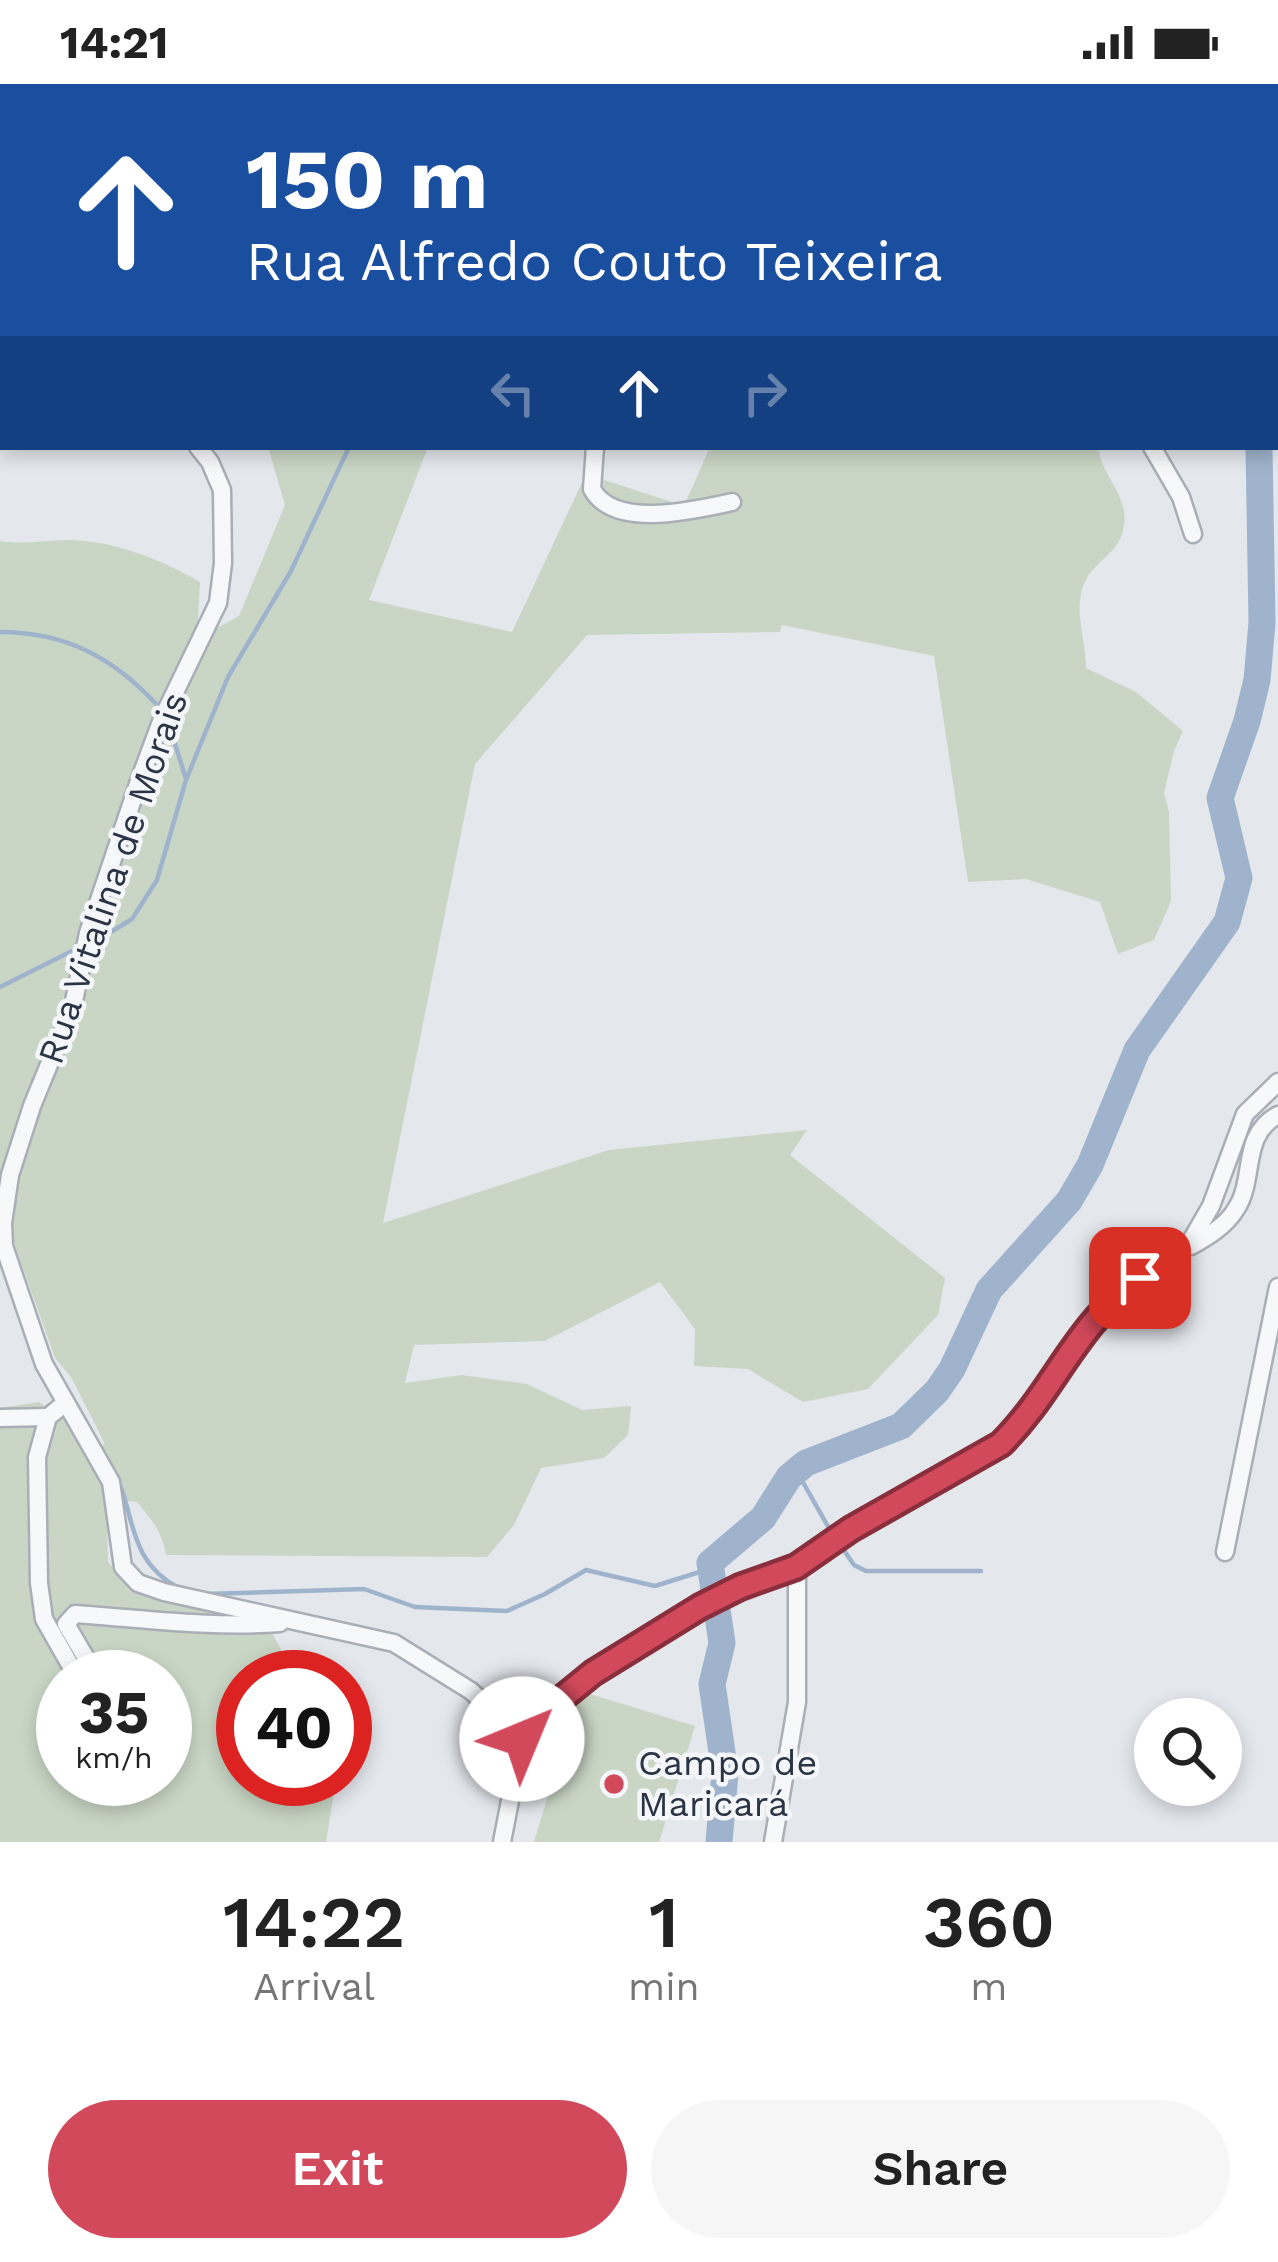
<!DOCTYPE html>
<html lang="en">
<head>
<meta charset="utf-8">
<style>
  :root { --surface:#fff; --page:#f6f6f6; --text:#222; --muted:#767676; --accent:#d1495b }
  body { margin:0; font-family:"Work Sans",sans-serif; background:var(--page); color:var(--text); height:100vh; display:flex; flex-direction:column; font-size:45px; white-space:nowrap }
  * { box-sizing:border-box; margin:0 }
  p { font-size:39px; color:var(--muted) }
  .icon { flex:none; width:66px; height:66px; fill:none; stroke:currentColor; stroke-width:2; stroke-linecap:round; stroke-linejoin:round }
  .map { position:relative; height:1758px; overflow:hidden }
  .sheet { display:flex; flex-direction:column; background:var(--surface); flex:1 }
  .sheet>* { flex:none }
  .guide { position:absolute; left:0px; top:0px; width:1278px; height:366px; box-shadow:0 6px 18px #0003; background:#1a4fa0; color:#fff; overflow:hidden }
  .controls { position:absolute; left:1134px; top:1614px; display:grid; gap:24px }
  .controls a { display:grid; place-items:center; width:108px; height:108px; border-radius:50%; background:var(--surface); box-shadow:0 6px 18px #0003; font-size:60px }
  .speed { position:absolute; left:36px; top:1566px; display:flex; gap:24px; font-size:60px; font-weight:700; text-align:center }
  .speed>* { display:grid; place-content:center; width:156px; height:156px; border-radius:50%; background:var(--surface); box-shadow:0 6px 18px #0003; line-height:1 }
  .speed small { font-size:30px; font-weight:400 }
  .speed .limit { border:18px solid #d22; background:#fff; color:#111 }
  .pin { position:absolute; display:grid; place-items:center; width:102px; height:102px; color:#fff; margin:-51px; border-radius:24px; box-shadow:0 6px 18px #0006 }
  .me { position:absolute; width:132px; margin:-66px; rotate:45deg; stroke-linejoin:round; filter:drop-shadow(0 0 9px #0008) }
  .turn { display:flex; align-items:center; gap:42px; height:252px; padding:0 48px; font-size:54px }
  .turn .icon { width:156px; height:156px; stroke-width:2.5 }
  .turn b { display:block; font-size:84px; line-height:102px }
  .lanes { display:flex; align-items:center; height:114px; padding:0 48px; background:#0003; justify-content:center; gap:60px; direction:ltr }
  .lanes .off { opacity:.35 }
  .eta { display:flex; justify-content:space-evenly; align-items:center; height:204px; text-align:center }
  .eta b { font-size:72px; font-weight:600; line-height:84px }
  .button { display:flex; gap:24px; margin-top:auto; padding:24px 48px }
  .button a { flex:1; height:138px; border-radius:72px; background:var(--accent); color:#fff; font-size:48px; font-weight:600; line-height:138px; text-align:center }
  .button a+a { background:var(--page); color:var(--text) }
  .status { display:flex; justify-content:space-between; align-items:center; height:84px; padding:0 60px; background:var(--surface); direction:ltr }
  .status svg { height:33px; fill:currentColor }
  .map>svg:first-child { display:block }
</style>
</head>
<body>
<div class="status"><b>14:21</b><svg viewBox="0 0 49 12"><path d="M0 12V9h3v3zM5 12V6h3v6zM10 12V3h3v9zM15 12V0h3v12zM26 1h20v11H26zM47 4h2v5h-2z"/></svg></div>
<div class="map">
<svg width="1278" height="1758" viewBox="0 0 1278 1758">
  <rect width="100%" height="100%" fill="#e4e7ec"/>
  <g fill="#c9d6c5" fill-rule="evenodd">
    <path d="M0,0H497L3,3L0,372Z"/>
    <path d="M635,0H1238L1237,3Z"/>
    <path d="M268,363H428L369,516L512,548L586,390L684,422L710,363H1099C1100,394 1134,413 1122,450C1116,469 1096,478 1087,494C1071,521 1086,554 1086,584L1136,608L1183,647L1174,667L1164,709L1169,728L1171,817L1154,856L1118,870L1100,818L1026,795L968,798L934,572L782,541L780,548L587,551L475,680L383,1139L609,1066L807,1046L790,1071L945,1194L938,1231L868,1305L803,1318L748,1285L694,1282L695,1245L660,1198L545,1257L414,1261L405,1299L462,1291L527,1300L582,1326L631,1322L628,1351L604,1374L541,1384L514,1441L487,1473L166,1471C162,1447 152,1436 137,1418L114,1416L107,1431L108,1478L128,1500L266,1538L296,1593H243V1695H329L333,1715L326,1758H0V1324L39,1318L69,1340L92,1364L105,1360L71,1293L55,1274L8,1142L0,1146V457C28,462 56,453 85,457C124,461 166,478 200,498L197,555L239,532L285,421ZM63,1593H165V1695H63Z"/>
    <path d="M580,1607L695,1642L659,1758H534Z"/>
  </g>
  <g fill="none" stroke-linecap="round" stroke-linejoin="round">
    <g stroke="#9fb4cc" stroke-width="4.5">
      <path d="M240,0L245,3"/>
      <path d="M771,0L772,3"/>
      <path d="M626,3L627,0"/>
      <path d="M1019,3L1022,0"/>
      <path d="M1275,318L1278,319"/>
      <path d="M0,548C66,548 114,574 158,622"/>
      <path d="M168,637L186,695"/>
      <path d="M90,861L132,835L157,796L186,696L228,593L291,487L349,363"/>
      <path d="M0,903L76,865"/>
      <path d="M108,1377C138,1422 122,1474 179,1504"/>
      <path d="M796,1386L830,1446"/>
      <path d="M841,1462L854,1481L866,1487H981"/>
      <path d="M207,1510L364,1505L415,1523L507,1527L545,1510L586,1486L655,1502L709,1485"/>
    </g>
    <g stroke="#9fb4cc" stroke-width="27">
      <path d="M1258,0V3"/>
      <path d="M1275,138L1278,150"/>
      <path d="M1275,298L1278,291"/>
      <path d="M719,1758L725,1689L712,1600L722,1559L710,1479L763,1434L789,1393L806,1379L901,1342L937,1307L952,1285L989,1206L1069,1117L1090,1081L1137,966L1227,838L1239,794L1220,714L1247,637L1257,596L1262,539L1259,363"/>
    </g>
    <defs>
      <g id="minor">
        <path d="M0,16L3,17"/>
        <path d="M198,363L210,378L222,406L223,479L218,519L162,635L139,697L88,849L73,922L32,1022L10,1091L3,1139L4,1162L44,1280L111,1398L123,1483L138,1499L164,1508L394,1559L471,1607L522,1655"/>
        <path d="M595,363L592,405C614,446 695,426 732,418"/>
        <path d="M1152,363L1181,413L1193,450"/>
        <path d="M1191,1162C1207,1153 1226,1142 1236,1125C1256,1095 1240,1051 1278,1031"/>
        <path d="M64,1320L48,1333L37,1373L39,1499L44,1535L77,1593"/>
        <path d="M0,1334L48,1333"/>
        <path d="M1225,1468L1278,1203"/>
        <path d="M92,1593L89,1579L66,1540L75,1530C144,1535 211,1544 280,1539"/>
        <path d="M522,1655L593,1589L700,1523L740,1503L797,1483L851,1445L1001,1360L1018,1344L1081,1250L1109,1217L1189,1160L1211,1122L1245,1030L1278,998"/>
        <path d="M502,1758L522,1655"/>
        <path d="M773,1758L797,1618V1483"/>
      </g>
    </defs>
    <use href="#minor" stroke="#a9aeb7" stroke-width="21"/>
    <use href="#minor" stroke="#f7f8fa" stroke-width="16"/>
  </g>
  <g fill="none" stroke-linecap="round" stroke-linejoin="round">
    <defs>
      <path id="route" d="M522,1655L555,1620L593,1589L700,1523L740,1503L796,1483L851,1445L1001,1360C1056,1305 1073,1243 1140,1194"/>
    </defs>
    <use href="#route" stroke="#882f3b" stroke-width="30"/>
    <use href="#route" stroke="#d1495b" stroke-width="21"/>
  </g>
  <circle fill="#d1495b" stroke="#f4f6f9" stroke-width="4.5" cx="614" cy="1700" r="12"/>
  <g text-anchor="middle" dominant-baseline="central" stroke-width="9" stroke-linejoin="round" paint-order="stroke">
    <g font-size="36" fill="#2b3445" stroke="#f4f6f9">
      <text transform="translate(113 794) rotate(-71)">Rua Vitalina de Morais</text>
    </g>
    <g font-size="36" fill="#2b3445" stroke="#f4f6f9" text-anchor="start">
      <text x="638" y="1679">Campo de<tspan x="638" dy="41">Maricará</tspan></text>
    </g>
  </g>
</svg>
<div class="controls">
<a><svg class="icon" aria-label="search" viewBox="0 0 24 24"><circle cx="10" cy="10" r="6"/><path d="M15 15l6 6"/></svg></a>
</div>
<div class="speed"><div>35<small>km/h</small></div><div class="limit">40</div></div>
<div class="pin" style="left:1140px;top:1194px;background:#d93025"><svg class="icon" aria-label="arrive" viewBox="0 0 24 24"><path d="M6 21V4h12l-3 4 3 4H6"/></svg></div>
<svg class="me" style="left:522px;top:1655px" viewBox="-20 -20 40 40"><circle r="19" fill="#fff"/><path d="M0-13L10 11 0 6-10 11z" fill="#d1495b"/></svg>
<div class="guide">
<div class="turn"><svg class="icon" aria-label="ahead" viewBox="0 0 24 24"><path d="M12 20V5M6 11l6-6 6 6"/></svg><div><b>150 m</b>Rua Alfredo Couto Teixeira</div></div>
<div class="lanes"><svg class="icon off" aria-label="left" viewBox="0 0 24 24"><path d="M17 20v-9H6M10 6l-5 5 5 5"/></svg><svg class="icon" aria-label="ahead" viewBox="0 0 24 24"><path d="M12 20V5M6 11l6-6 6 6"/></svg><svg class="icon off" aria-label="right" viewBox="0 0 24 24"><path d="M7 20v-9h11M14 6l5 5-5 5"/></svg></div>
</div>
</div>
<section class="sheet">
<div class="eta">
<div><b>14:22</b><p>Arrival</p></div>
<div><b>1</b><p>min</p></div>
<div><b>360</b><p>m</p></div>
</div>
<div class="button"><a>Exit</a><a>Share</a></div>
</section>
</body>
</html>
